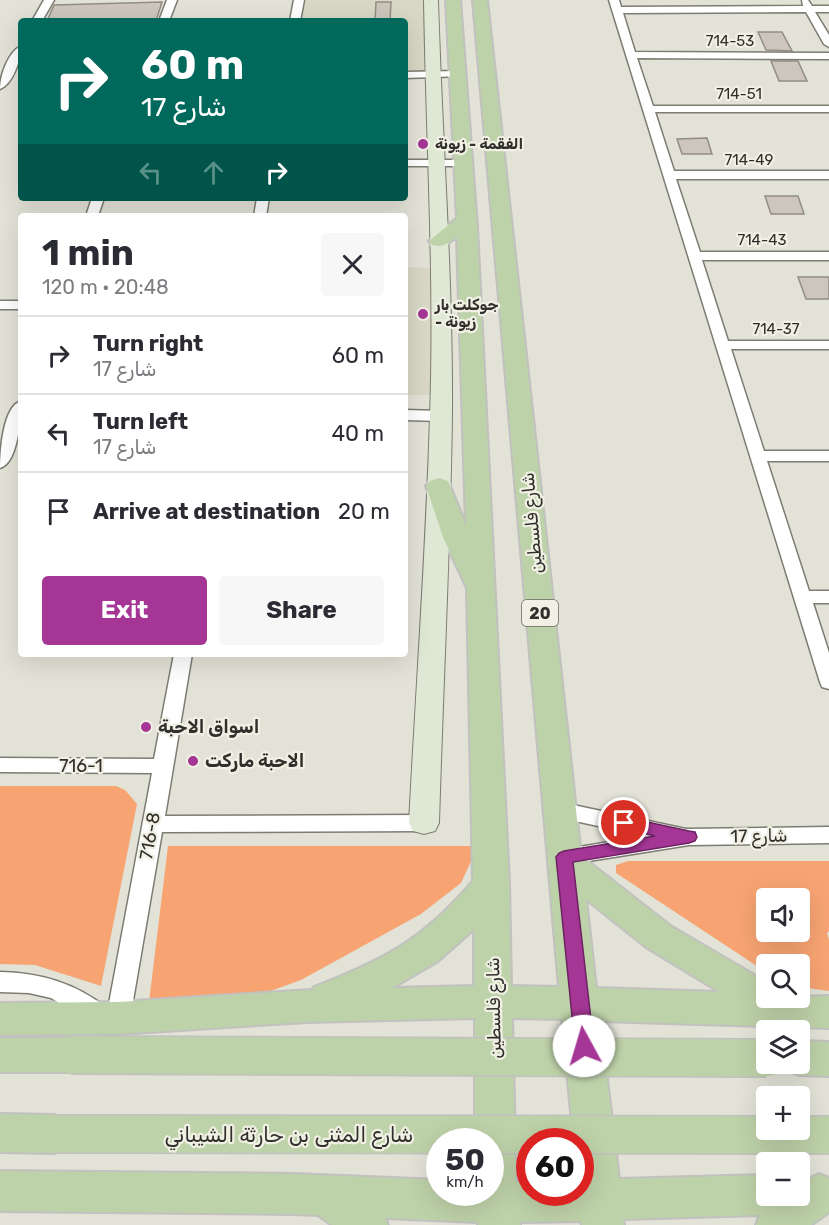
<!DOCTYPE html>
<html lang="en">
<head>
<meta charset="utf-8">
<style>
  :root { --surface:#fff; --page:#f7f7f7; --text:#2b2b33; --muted:#7c7c81; --line:#e1e1e2; --accent:#a53695 }
  body { margin:0; font-family:Rubik,Cairo,sans-serif; background:var(--page); color:var(--text); height:100vh; display:flex; flex-direction:column; font-size:22px; white-space:nowrap }
  * { box-sizing:border-box; margin:0 }
  p { font-size:20px; color:var(--muted) }
  .icon { flex:none; width:33px; height:33px; fill:none; stroke:currentColor; stroke-width:2; stroke-linecap:round; stroke-linejoin:round }
  .map { position:relative; flex:1; overflow:hidden }
  .sheet { position:absolute; left:18px; top:213px; width:390px; height:444px; display:flex; flex-direction:column; background:var(--surface); border-radius:6px; box-shadow:0 6px 24px #0002 }
  .sheet>* { flex:none }
  .guide { position:absolute; left:18px; top:18px; width:390px; height:183px; border-radius:6px; box-shadow:0 6px 24px #0002; background:#00695c; color:#fff; overflow:hidden }
  .tools { position:absolute; left:756px; top:888px; display:grid; gap:12px }
  .tools a { display:grid; place-items:center; width:54px; height:54px; border-radius:6px; background:var(--surface); box-shadow:0 6px 24px #0002; font-size:30px }
  .speed { position:absolute; left:426px; top:1128px; display:flex; gap:12px; font-size:30px; font-weight:700; text-align:center }
  .speed>* { display:grid; place-content:center; width:78px; height:78px; border-radius:50%; background:var(--surface); box-shadow:0 6px 24px #0002; line-height:1 }
  .speed small { font-size:15px; font-weight:400 }
  .speed .limit { border:9px solid #d22; background:#fff; color:#111 }
  .pin { position:absolute; display:grid; place-items:center; width:51px; height:51px; color:#fff; margin:-26px; border:3px solid #fff; border-radius:50%; box-shadow:0 2px 6px #0007 }
  .me { position:absolute; width:66px; margin:-33px; rotate:354deg; stroke-linejoin:round; filter:drop-shadow(0 0 4px #0008) }
  .turn { display:flex; align-items:center; gap:21px; height:126px; padding:0 24px; font-size:27px }
  .turn .icon { width:78px; height:78px; stroke-width:2.5 }
  .turn b { display:block; font-size:42px; line-height:51px }
  .lanes { display:flex; align-items:center; height:57px; padding:0 24px; background:#0003; justify-content:center; gap:30px; direction:ltr }
  .lanes .off { opacity:.35 }
  .round { display:grid; place-items:center; flex:none; width:63px; height:63px; border-radius:6px; background:var(--page) }
  .headline { display:flex; align-items:center; justify-content:space-between; height:102px; padding:0 24px }
  h1 { font-size:36px; font-weight:700; line-height:45px }
  .cta { display:flex; gap:12px; margin-top:auto; padding:12px 24px }
  .cta a { flex:1; height:69px; border-radius:6px; background:var(--accent); color:#fff; font-size:24px; font-weight:700; line-height:69px; text-align:center }
  .cta a+a { background:var(--page); color:var(--text) }
  ul { padding:0; list-style:none }
  li { display:flex; align-items:center; gap:18px; height:78px; padding:0 24px; border-top:2px solid var(--line) }
  li div { flex:1 }
  li b { display:block; font-size:22px }
  li em { font-style:normal }
  .map>svg:first-child { display:block }
</style>
</head>
<body>
<div class="map">
<svg width="829" height="1225" viewBox="0 0 829 1225">
  <rect width="100%" height="100%" fill="#e3e2d7"/>
  <g fill="#d9d8c6">
    <path d="M299,0H431L434,75L405,74V21H295Z"/>
    <path d="M405,267L433,268V395H405Z"/>
  </g>
  <g fill="#f7a472" fill-rule="evenodd">
    <path d="M0,786H116L125,790L137,804L101,986L35,965L0,964Z"/>
    <path d="M168,846H478L461,883L421,914L301,980L243,1001L149,1002Z"/>
    <path d="M628,861H829V931L827,933L829,940V991L800,987V964H766V972L616,873V865ZM766,898H800V932H766Z"/>
  </g>
  <g fill="#ccc6bc" stroke="#938d84" stroke-width="1.5">
    <path d="M162,2L156,21H47L54,5Z"/>
    <path d="M376,2H391L390,21H375Z"/>
    <path d="M758,32H782L792,51L766,50Z"/>
    <path d="M771,61H798L807,81H779Z"/>
    <path d="M707,138L712,154H682L677,139Z"/>
    <path d="M765,196H798L804,214H771Z"/>
    <path d="M798,277H829V299H806Z"/>
  </g>
  <g fill="none" stroke-linecap="round" stroke-linejoin="round">
    <defs>
      <g id="street">
        <path d="M44,0H54L42,21H32Z"/>
        <path d="M167,0H177L169,21H159Z"/>
        <path d="M294,0H304L300,21H290Z"/>
        <path d="M609,0H619L621,7L803,6L802,0H808L812,6H829V12H815L829,35V47L824,44L806,12L623,13L635,52L829,53V59L637,58L653,106H829V112H655L674,171H829V179H676L700,252H829V260H702L728,341H829V349H731L764,451H829V461H767L809,591H829V603H813L829,653V689L822,687L820,682Z"/>
        <path d="M21,46C21,59 13,84 0,89C0,76 8,52 21,46Z"/>
        <path d="M459,71L464,74L463,76L405,78V72Z"/>
        <path d="M405,160H464L470,163L464,166H405Z"/>
        <path d="M92,198H104L98,216H86Z"/>
        <path d="M257,198H269L266,216H254Z"/>
        <rect x="0" y="301" width="21" height="8"/>
        <path d="M21,401C21,417 18,463 0,468C0,452 3,406 21,401Z"/>
        <path d="M405,410L441,411L449,416L441,421L405,420Z"/>
        <path d="M174,654H192L165,816L424,815L431,817L434,823L431,829L424,831L162,832L130,1018L126,1025L118,1028L110,1025L101,1028L51,998L29,993L0,992V972C41,973 76,983 108,1009L152,773L0,772V758L154,759Z"/>
        <path d="M559,802L686,829L829,827V843L689,845L564,865L556,863L553,857L556,851L644,836L552,816L549,810L552,804Z"/>
      </g>
      <path id="secondary" d="M424,0H438C442,139 453,277 452,416C450,552 443,687 439,823L435,831L424,834L413,831L409,823C416,688 426,552 430,416C435,278 426,139 424,0Z"/>
      <g id="primary">
        <path d="M446,0H460L477,226L509,883L511,986L559,987L473,0H487L581,856L672,927L766,982V998L829,996V1028L600,1021L619,1179L766,1175V1196H800V1183L819,1174L829,1178V1212L811,1225H756L760,1215L623,1219L624,1225H582L581,1221L520,1222V1225H478V1222L385,1218L388,1225H332L318,1215L294,1214L0,1211V1171L294,1174L440,1180V1192H490V1142H475V1018L307,1022L118,1034L0,1035V1003L118,1002L312,990L314,987C384,960 424,939 473,881L467,588L443,537L426,486L430,481L439,478L448,481L466,526L457,237C448,243 443,248 432,245L429,241L457,218ZM586,899L646,947L720,992L596,988ZM474,929V986L392,988L438,961ZM512,1018L562,1019L574,1142H580V1192H530V1182H516Z"/>
        <path d="M0,1038H71L85,1043L90,1055L85,1067L71,1072H0Z"/>
        <path d="M800,1041L829,1042V1076L800,1075L786,1070L783,1064H800Z"/>
        <path d="M0,1114L55,1115L69,1121L75,1134L69,1147L55,1153L0,1152Z"/>
      </g>
    </defs>
    <use href="#street" stroke="#7d7c72" stroke-width="3"/>
    <use href="#secondary" stroke="#7d7c72" stroke-width="2"/>
    <use href="#primary" stroke="#c1c1bf" stroke-width="4"/>
    <use href="#street" fill="#fff" fill-rule="evenodd"/>
    <use href="#secondary" fill="#dfe8d4" fill-rule="evenodd"/>
    <use href="#primary" fill="#bed2a9" fill-rule="evenodd"/>
    <defs>
      <g id="primary-bridge">
        <path d="M71,1055L766,1058"/>
        <path d="M55,1134L829,1135"/>
      </g>
    </defs>
    <use href="#primary-bridge" stroke="#c1c1bf" stroke-width="40" stroke-linecap="butt"/>
    <use href="#primary-bridge" stroke="#bed2a9" stroke-width="37"/>
  </g>
  <path fill="#a53695" stroke="#6b2361" stroke-width="1.5" d="M624,817L689,831L695,832L697,837L695,841L689,843L573,862L594,1046L591,1052L584,1054L578,1052L575,1046L556,857L559,853L564,851L655,836L619,828L616,823L619,819Z"/>
  <g fill="#a53695" stroke="#f0f0e4" stroke-width="2">
    <circle cx="423" cy="144" r="6"/>
    <circle cx="423" cy="314" r="6"/>
    <circle cx="146" cy="727" r="6"/>
    <circle cx="193" cy="761" r="6"/>
  </g>
  <g text-anchor="middle" dominant-baseline="central" stroke-width="4.5" stroke-linejoin="round" paint-order="stroke">
    <g font-size="15" fill="#302f2b" stroke="#f0f0e4">
      <text x="730" y="41">714-53</text>
      <text x="739" y="94">714-51</text>
      <text x="749" y="160">714-49</text>
      <text x="762" y="240">714-43</text>
      <text x="776" y="329">714-37</text>
    </g>
    <g font-size="15" font-weight="bold" fill="#302f2b" stroke="#f0f0e4" text-anchor="start">
      <text x="435" y="144">الفقمة - زيونة</text>
      <text x="435" y="305">جوكلت بار<tspan x="435" dy="17">- زيونة</tspan></text>
    </g>
    <rect fill="#f0f0e4" stroke="#6a6962" stroke-width="1.5" x="522" y="600" width="36" height="26" rx="4.5"/>
    <g font-size="16" font-weight="bold" fill="#302f2b">
      <text x="540" y="613">20</text>
    </g>
    <g font-size="18" fill="#302f2b" stroke="#f0f0e4">
      <text transform="translate(532 523) rotate(-95)">شارع فلسطين</text>
      <text x="81" y="766">716-1</text>
      <text transform="translate(150 836) rotate(-80)">716-8</text>
      <text transform="translate(759 836) rotate(-1)">شارع 17</text>
      <text transform="translate(494 1008) rotate(-91)">شارع فلسطين</text>
    </g>
    <g font-size="18" font-weight="bold" fill="#302f2b" stroke="#f0f0e4" text-anchor="start">
      <text x="158" y="727">اسواق الاحبة</text>
      <text x="205" y="761">الاحبة ماركت</text>
    </g>
    <g font-size="21" fill="#302f2b" stroke="#f0f0e4">
      <text x="289" y="1134">شارع المثنى بن حارثة الشيباني</text>
    </g>
  </g>
</svg>
<div class="tools">
<a><svg class="icon" aria-label="sound" viewBox="0 0 24 24"><path d="M4 9h4l5-4v14l-5-4H4zM17 9q2 3 0 6"/></svg></a>
<a><svg class="icon" aria-label="search" viewBox="0 0 24 24"><circle cx="10" cy="10" r="6"/><path d="M15 15l6 6"/></svg></a>
<a><svg class="icon" aria-label="layers" viewBox="0 0 24 24"><path d="M12 4l9 5-9 5-9-5zM3 14l9 5 9-5"/></svg></a>
<a>+</a>
<a>−</a>
</div>
<div class="speed"><div>50<small>km/h</small></div><div class="limit">60</div></div>
<div class="pin" style="left:624px;top:823px;background:#d93025"><svg class="icon" aria-label="arrive" viewBox="0 0 24 24"><path d="M6 21V4h12l-3 4 3 4H6"/></svg></div>
<svg class="me" style="left:584px;top:1046px" viewBox="-20 -20 40 40"><circle r="19" fill="#fff"/><path d="M0-13L10 11 0 6-10 11z" fill="#a53695"/></svg>
<div class="guide">
<div class="turn"><svg class="icon" aria-label="right" viewBox="0 0 24 24"><path d="M7 20v-9h11M14 6l5 5-5 5"/></svg><div><b>60 m</b>شارع 17</div></div>
<div class="lanes"><svg class="icon off" aria-label="left" viewBox="0 0 24 24"><path d="M17 20v-9H6M10 6l-5 5 5 5"/></svg><svg class="icon off" aria-label="ahead" viewBox="0 0 24 24"><path d="M12 20V5M6 11l6-6 6 6"/></svg><svg class="icon" aria-label="right" viewBox="0 0 24 24"><path d="M7 20v-9h11M14 6l5 5-5 5"/></svg></div>
</div>
<section class="sheet">
<div class="headline"><div><h1>1 min</h1><p>120 m · 20:48</p></div><a class="round"><svg class="icon" aria-label="close" viewBox="0 0 24 24"><path d="M6 6l12 12M18 6L6 18"/></svg></a></div>
<ul>
<li><svg class="icon" aria-label="right" viewBox="0 0 24 24"><path d="M7 20v-9h11M14 6l5 5-5 5"/></svg><div><b>Turn right</b><p>شارع 17</p></div><em>60 m</em></li>
<li><svg class="icon" aria-label="left" viewBox="0 0 24 24"><path d="M17 20v-9H6M10 6l-5 5 5 5"/></svg><div><b>Turn left</b><p>شارع 17</p></div><em>40 m</em></li>
<li><svg class="icon" aria-label="arrive" viewBox="0 0 24 24"><path d="M6 21V4h12l-3 4 3 4H6"/></svg><div><b>Arrive at destination</b></div><em>20 m</em></li>
</ul>
<div class="cta"><a>Exit</a><a>Share</a></div>
</section>
</div>
</body>
</html>
